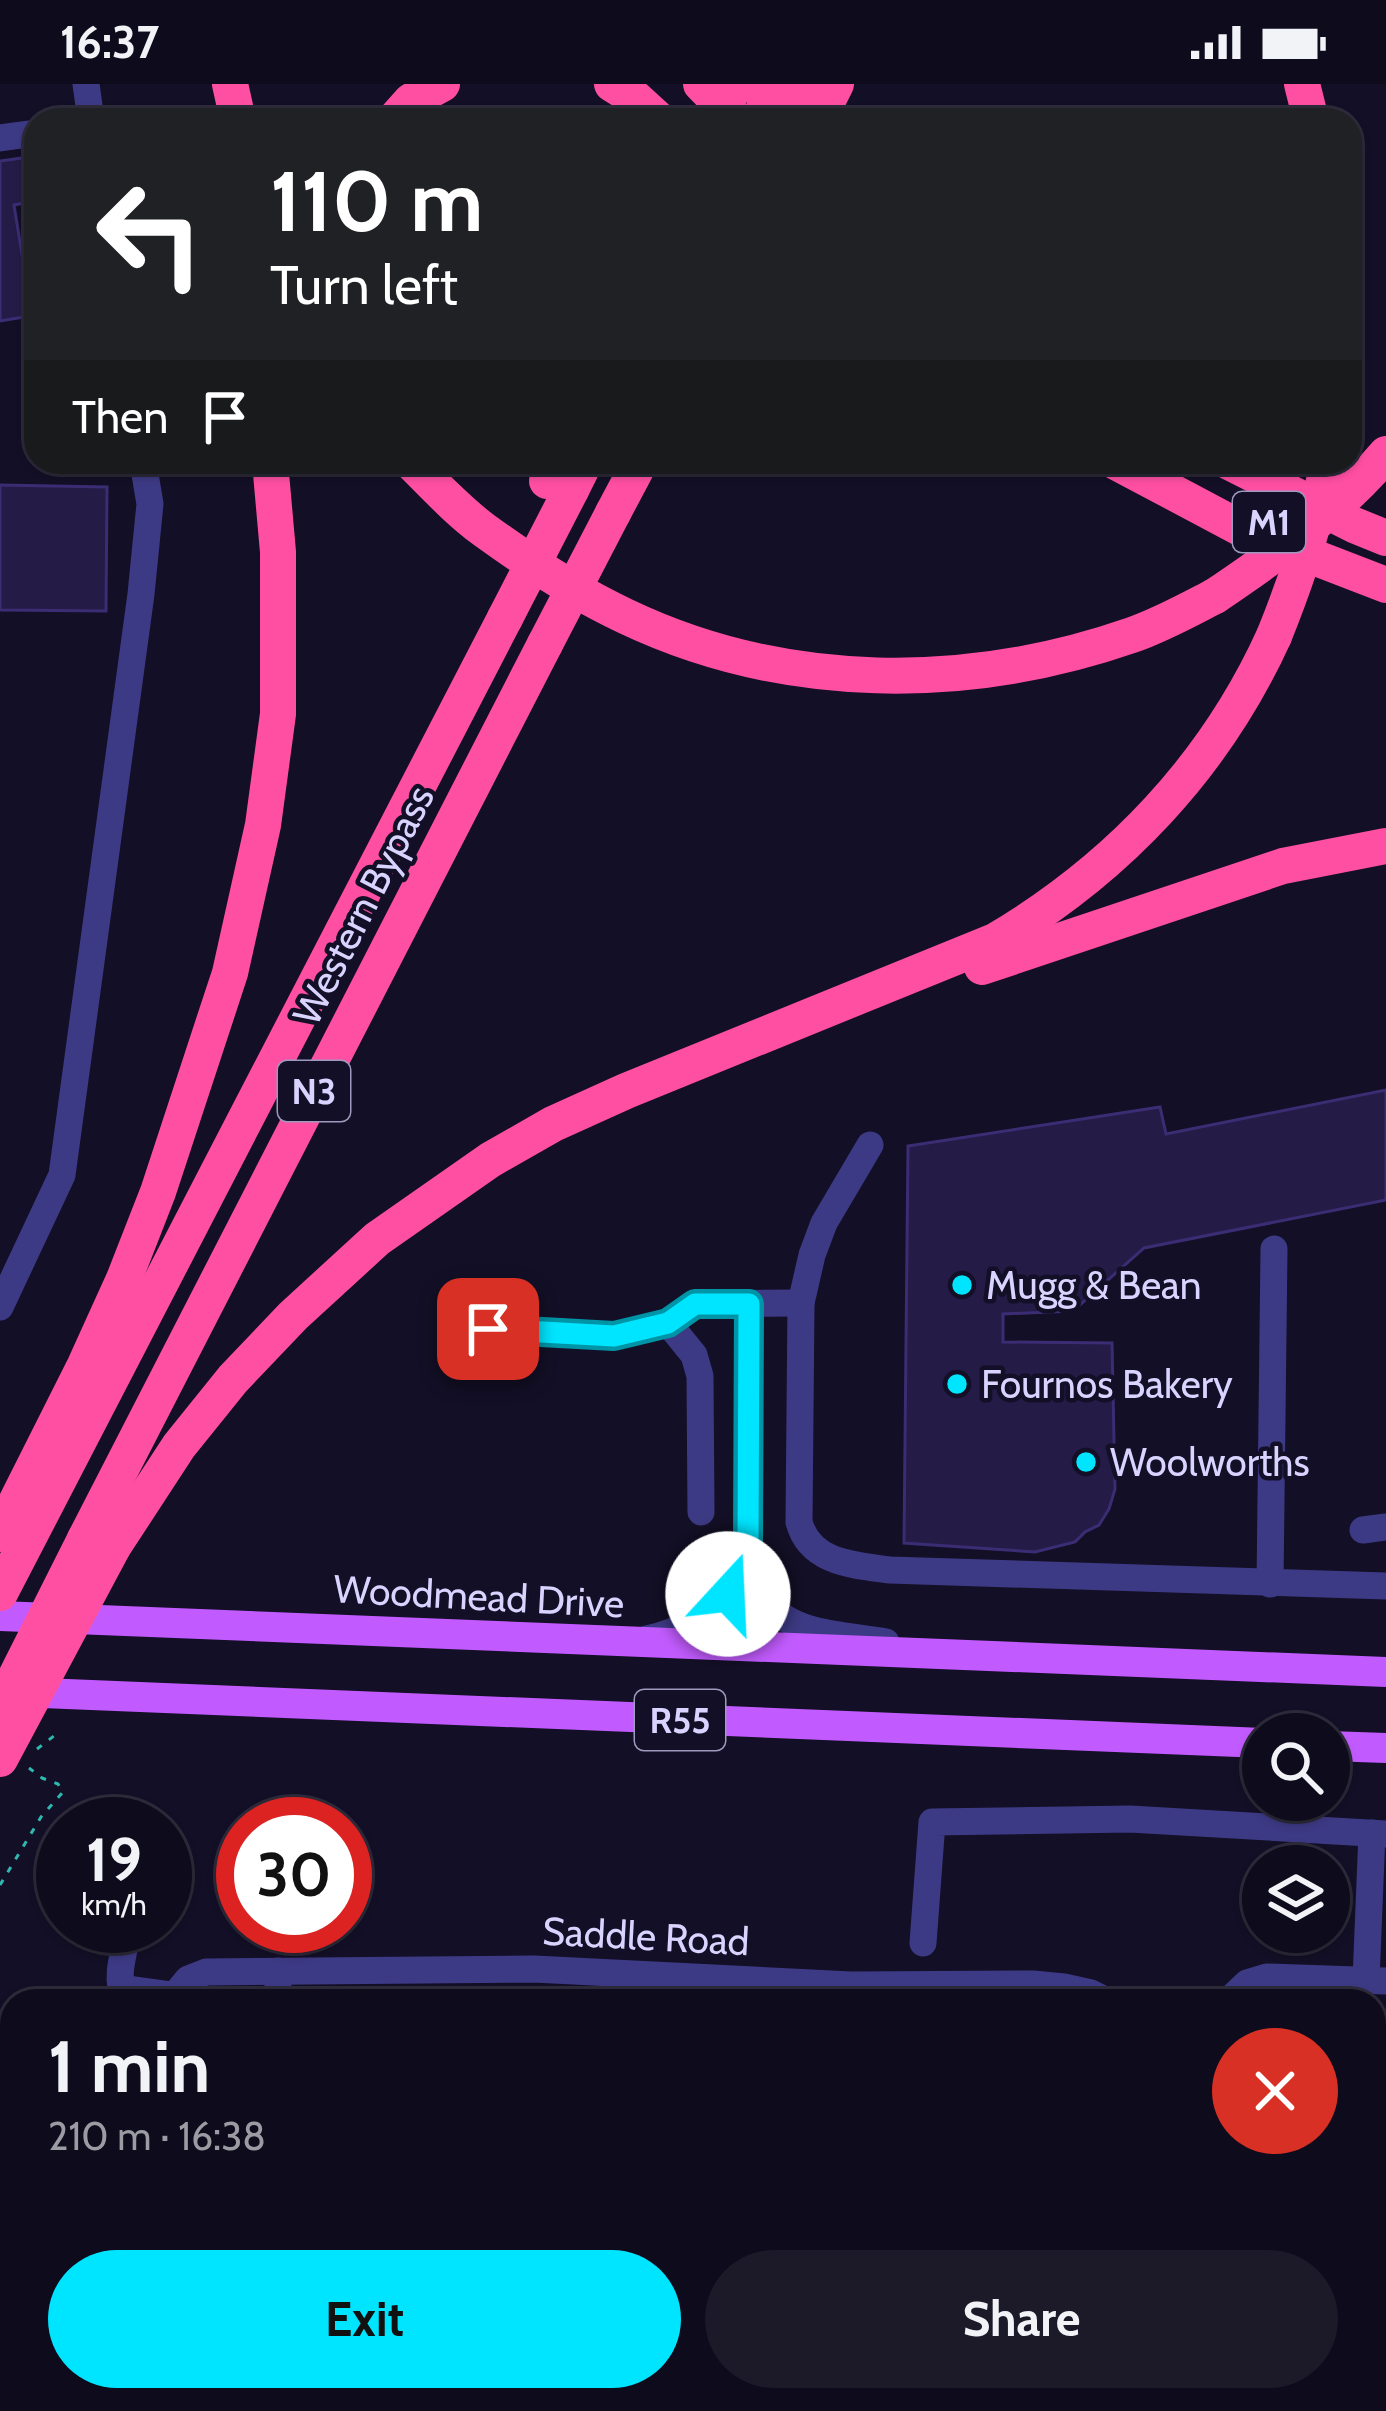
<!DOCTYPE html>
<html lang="en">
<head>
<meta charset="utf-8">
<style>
  :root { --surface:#0e0b1c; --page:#1c1929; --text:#f1f3f6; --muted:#9b9ba3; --line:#2e2b3b; --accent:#00e5ff }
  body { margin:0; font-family:Cabin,sans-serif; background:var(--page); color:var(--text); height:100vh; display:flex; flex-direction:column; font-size:45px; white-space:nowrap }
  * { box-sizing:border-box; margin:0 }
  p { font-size:39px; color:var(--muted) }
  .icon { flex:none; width:66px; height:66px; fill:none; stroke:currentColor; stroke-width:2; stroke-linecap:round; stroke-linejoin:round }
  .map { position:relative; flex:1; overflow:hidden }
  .drawer { position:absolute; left:0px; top:1905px; width:1386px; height:423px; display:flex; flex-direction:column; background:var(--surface); border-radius:36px 36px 0 0; box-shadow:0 3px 9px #0004,0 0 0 3px var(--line) }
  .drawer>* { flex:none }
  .banner { position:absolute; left:24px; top:24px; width:1338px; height:366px; border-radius:36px; box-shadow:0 3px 9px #0004,0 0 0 3px var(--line); background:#202124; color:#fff; overflow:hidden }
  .fabs { position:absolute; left:1242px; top:1629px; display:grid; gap:24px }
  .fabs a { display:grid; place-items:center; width:108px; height:108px; border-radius:50%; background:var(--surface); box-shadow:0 3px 9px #0004,0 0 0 3px var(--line); font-size:60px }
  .speed { position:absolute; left:36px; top:1713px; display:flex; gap:24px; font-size:60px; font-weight:700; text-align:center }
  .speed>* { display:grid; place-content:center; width:156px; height:156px; border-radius:50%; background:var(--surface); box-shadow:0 3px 9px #0004,0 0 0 3px var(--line); line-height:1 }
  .speed small { font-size:30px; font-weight:400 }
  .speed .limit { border:18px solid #d22; background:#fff; color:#111 }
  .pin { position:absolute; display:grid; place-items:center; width:102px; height:102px; color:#fff; margin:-51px; border-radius:24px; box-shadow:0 6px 18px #0006 }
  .me { position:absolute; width:132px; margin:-66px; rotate:20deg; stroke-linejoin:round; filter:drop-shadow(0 0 9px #0008) }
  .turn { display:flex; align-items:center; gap:42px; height:252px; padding:0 48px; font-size:54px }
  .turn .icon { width:156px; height:156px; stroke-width:2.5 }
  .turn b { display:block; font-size:84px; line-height:102px }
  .then { display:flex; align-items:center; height:114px; padding:0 48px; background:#0003; gap:24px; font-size:45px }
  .round { display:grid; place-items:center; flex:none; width:126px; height:126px; border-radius:63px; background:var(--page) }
  .headline { display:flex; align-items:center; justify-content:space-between; height:204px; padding:0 48px }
  h1 { font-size:72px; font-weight:700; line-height:90px }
  .cta { display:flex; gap:24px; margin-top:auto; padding:24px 48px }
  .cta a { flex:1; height:138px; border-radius:72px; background:var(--accent); color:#111; font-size:48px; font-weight:700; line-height:138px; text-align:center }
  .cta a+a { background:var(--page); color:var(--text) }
  .status { display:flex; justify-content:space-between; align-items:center; height:84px; padding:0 60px; background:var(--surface); direction:ltr }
  .status svg { height:33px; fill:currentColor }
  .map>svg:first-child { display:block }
</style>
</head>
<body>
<div class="status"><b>16:37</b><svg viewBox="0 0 49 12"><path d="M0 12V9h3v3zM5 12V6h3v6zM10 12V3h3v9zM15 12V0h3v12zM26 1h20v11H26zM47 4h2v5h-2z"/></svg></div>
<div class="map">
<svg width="1386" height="2327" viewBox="0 0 1386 2327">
  <rect width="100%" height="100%" fill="#130f26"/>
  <g fill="#241b47" stroke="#3b2d73" stroke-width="3">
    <path d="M22,74L23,80L36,74V91L25,96L29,118L14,121L23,177L35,176L36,231L0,237V77Z"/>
    <path d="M0,401L107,403L106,527L0,526Z"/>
    <path d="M1386,1006V1116L1144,1164L1073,1227L1003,1230V1258L1112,1259L1115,1405L1109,1425L1099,1441L1085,1448L1075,1458L1035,1468L904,1459L908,1062L1160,1023L1166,1050Z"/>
  </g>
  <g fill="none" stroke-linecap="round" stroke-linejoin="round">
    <g stroke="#2fb8b0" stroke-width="3" stroke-dasharray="6 9" stroke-linecap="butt">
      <path d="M37,1665L59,1648"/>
      <path d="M0,1801L41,1733L63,1708L58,1700L42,1694L29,1684"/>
    </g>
    <g stroke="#3d3a85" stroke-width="27">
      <path d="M86,0L91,36"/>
      <path d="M0,54L36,49"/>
      <path d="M870,1061L824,1139L812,1171L801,1219L799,1438C810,1479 853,1481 890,1486L1386,1502"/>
      <path d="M749,1220L748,1463C753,1482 757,1502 768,1518C791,1552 849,1551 886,1558"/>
      <path d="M0,1223L62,1091L141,510L150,420L143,378"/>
      <path d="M668,1239L694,1271L700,1292L701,1428"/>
      <path d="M488,1245L614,1252L668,1239L695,1220L801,1219"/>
      <path d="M1363,1446L1386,1443"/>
      <path d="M1270,1500L1274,1165"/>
      <path d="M647,1555C678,1548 719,1529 735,1499C741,1488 744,1475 748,1463"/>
      <path d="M127,1842C127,1864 117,1882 121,1904L172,1911"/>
      <path d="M923,1859L932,1738L1130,1735L1386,1750"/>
      <path d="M1366,1896L1372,1749"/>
      <path d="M170,1917L188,1895L206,1888L534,1885L851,1901L1033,1900L1064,1903L1091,1909L1107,1917"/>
      <path d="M278,1917V1887"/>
      <path d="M1228,1917L1247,1899L1267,1893L1386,1897"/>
      <path d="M1374,2067L1386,2074"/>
      <path d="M0,2169L12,2163"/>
      <path d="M1374,2308L1386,2305"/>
      <path d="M1278,2327L1281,2316"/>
      <path d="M1332,2327L1333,2316"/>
    </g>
    <g stroke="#c25bff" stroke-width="30">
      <path d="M0,1532L1386,1588"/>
      <path d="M18,1608L1263,1659"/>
      <path d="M1329,1662L1386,1664"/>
    </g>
    <g stroke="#ff4fa3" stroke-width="36">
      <path d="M230,0L238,36"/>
      <path d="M612,0L636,15L659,36"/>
      <path d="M701,0L736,36"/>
      <path d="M755,0L788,36"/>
      <path d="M794,0L829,36"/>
      <path d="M1302,0L1311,36"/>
      <path d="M394,36L411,17L442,0"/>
      <path d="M411,378C434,401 458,427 484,446C528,478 576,509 625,532C784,608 968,608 1132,551C1161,541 1188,526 1215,512"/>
      <path d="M1116,378L1246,447L1386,501"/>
      <path d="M1229,378L1354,441L1386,454"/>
      <path d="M547,397L556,378"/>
      <path d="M571,406L585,378"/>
      <path d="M613,429L640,378"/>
      <path d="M982,883L1283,782L1386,762"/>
      <path d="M0,1450L85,1281L124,1195L158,1108L230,889L263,741L278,630V468L270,378"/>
      <path d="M85,1455L545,560"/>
      <path d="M113,1463L179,1362L233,1295L293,1232L377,1155L490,1076L553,1040L626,1007L995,857C1117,785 1215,682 1274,552"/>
      <path d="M0,1509L505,534"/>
    </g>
    <g stroke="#ff4fa3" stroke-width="36">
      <path d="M717,36L736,0"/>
      <path d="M758,36L778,0"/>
      <path d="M818,36L836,0"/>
      <path d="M1215,512C1277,470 1337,428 1386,370"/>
      <path d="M505,534L571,406"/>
      <path d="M1274,552C1297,495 1316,439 1328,378"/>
      <path d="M545,560L613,429"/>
      <path d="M0,1624L85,1455"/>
      <path d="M0,1675L113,1463"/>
    </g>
  </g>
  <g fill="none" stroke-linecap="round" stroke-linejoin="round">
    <defs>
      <path id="route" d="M488,1245L614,1252L668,1239L695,1220H749L748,1463L736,1497L728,1510"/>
    </defs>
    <use href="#route" stroke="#0095a6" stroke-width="30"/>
    <use href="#route" stroke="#00e5ff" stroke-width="21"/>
  </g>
  <g fill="#00e5ff" stroke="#130f26" stroke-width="4.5">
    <circle cx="962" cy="1201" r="12"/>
    <circle cx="957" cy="1300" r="12"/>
    <circle cx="1086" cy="1378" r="12"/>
  </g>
  <g text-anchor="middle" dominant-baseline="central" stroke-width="9" stroke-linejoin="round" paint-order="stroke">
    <g fill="#130f26" stroke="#9e99be" stroke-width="3">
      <rect x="1233" y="408" width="72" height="60" rx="9"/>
      <rect x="278" y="977" width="72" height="60" rx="9"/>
      <rect x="635" y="1606" width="90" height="60" rx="9"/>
    </g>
    <g font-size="36" font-weight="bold" fill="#d9d4ff">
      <text x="1269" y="438">M1</text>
      <text x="314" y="1007">N3</text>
      <text x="680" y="1636">R55</text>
    </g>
    <g font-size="39" fill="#d9d4ff" stroke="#130f26">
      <text transform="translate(363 821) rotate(-63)">Western Bypass</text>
      <text transform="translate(479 1512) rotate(3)">Woodmead Drive</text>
      <text transform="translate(646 1852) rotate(3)">Saddle Road</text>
    </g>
    <g font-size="39" fill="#d9d4ff" stroke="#130f26" text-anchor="start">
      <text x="986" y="1201">Mugg &amp; Bean</text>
      <text x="981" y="1300">Fournos Bakery</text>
      <text x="1110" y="1378">Woolworths</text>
    </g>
  </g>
</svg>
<div class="fabs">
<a><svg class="icon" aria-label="search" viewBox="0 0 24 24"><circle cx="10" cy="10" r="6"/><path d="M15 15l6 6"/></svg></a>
<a><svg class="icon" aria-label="layers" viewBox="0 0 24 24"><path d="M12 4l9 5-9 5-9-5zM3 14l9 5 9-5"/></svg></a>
</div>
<div class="speed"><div>19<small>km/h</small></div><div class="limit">30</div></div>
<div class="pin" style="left:488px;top:1245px;background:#d93025"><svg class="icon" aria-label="arrive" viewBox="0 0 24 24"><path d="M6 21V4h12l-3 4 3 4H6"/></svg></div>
<svg class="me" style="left:728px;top:1510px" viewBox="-20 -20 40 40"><circle r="19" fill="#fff"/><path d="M0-13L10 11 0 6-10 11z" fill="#00e5ff"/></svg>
<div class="banner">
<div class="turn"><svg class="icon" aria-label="left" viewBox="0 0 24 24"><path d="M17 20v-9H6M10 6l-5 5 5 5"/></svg><div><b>110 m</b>Turn left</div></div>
<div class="then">Then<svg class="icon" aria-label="arrive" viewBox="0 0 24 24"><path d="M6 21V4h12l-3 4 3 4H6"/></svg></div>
</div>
<section class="drawer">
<div class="headline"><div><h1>1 min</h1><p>210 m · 16:38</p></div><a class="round" style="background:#d93025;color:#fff"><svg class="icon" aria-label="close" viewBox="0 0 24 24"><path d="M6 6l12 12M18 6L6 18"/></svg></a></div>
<div class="cta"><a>Exit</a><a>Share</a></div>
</section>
</div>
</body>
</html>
